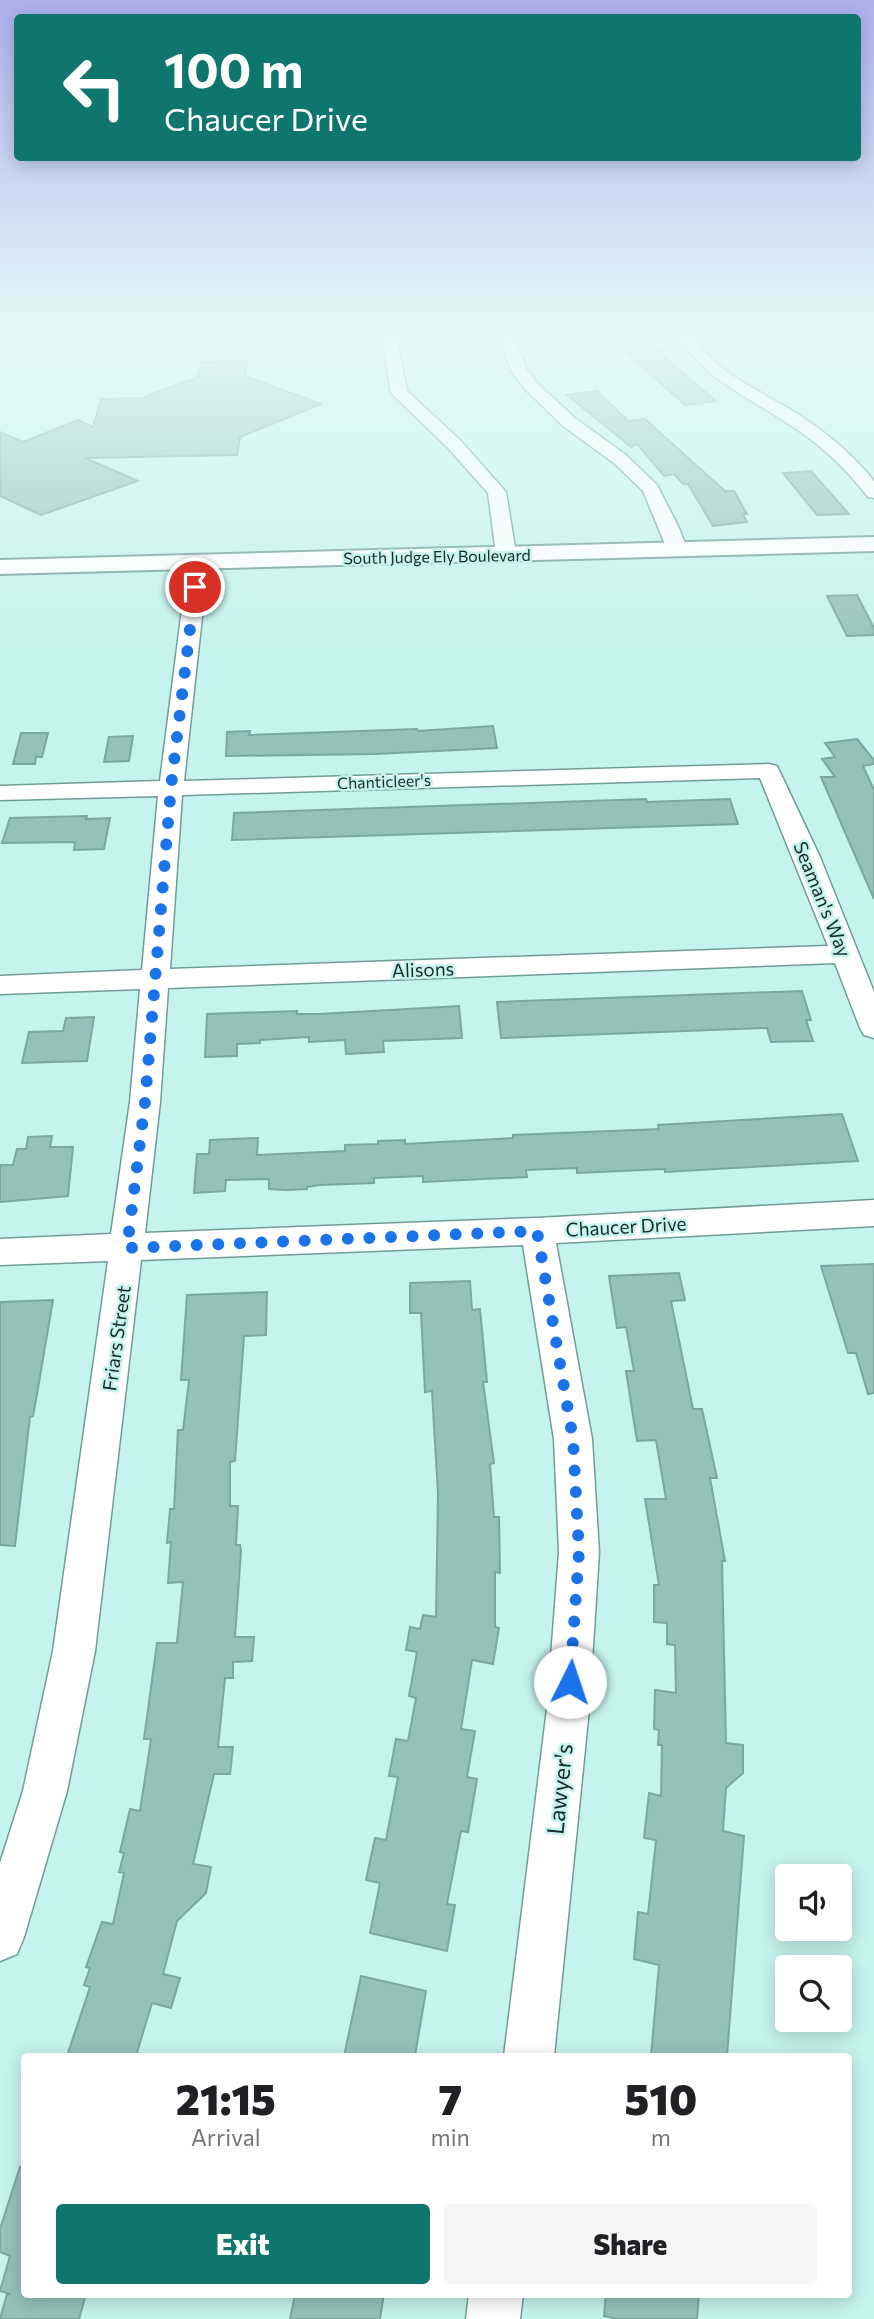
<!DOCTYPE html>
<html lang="en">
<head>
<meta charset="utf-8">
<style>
  :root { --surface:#fff; --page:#f6f6f6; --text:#202124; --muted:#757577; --accent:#0f766e }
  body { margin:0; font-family:Commissioner,sans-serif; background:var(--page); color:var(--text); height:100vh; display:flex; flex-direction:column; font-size:26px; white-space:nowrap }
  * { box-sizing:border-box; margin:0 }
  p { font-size:23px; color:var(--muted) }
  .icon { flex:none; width:38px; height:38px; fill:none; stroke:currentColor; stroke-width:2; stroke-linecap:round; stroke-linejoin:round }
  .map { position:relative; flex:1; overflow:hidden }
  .panel { position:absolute; left:21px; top:2053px; width:831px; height:245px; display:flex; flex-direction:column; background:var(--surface); border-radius:7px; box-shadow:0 4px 18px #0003 }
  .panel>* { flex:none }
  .top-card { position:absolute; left:14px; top:14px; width:847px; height:147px; border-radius:7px; box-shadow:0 4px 18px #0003; background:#0f766e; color:#fff; overflow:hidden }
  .tools { position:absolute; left:775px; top:1864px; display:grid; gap:14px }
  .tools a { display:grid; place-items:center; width:77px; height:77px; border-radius:7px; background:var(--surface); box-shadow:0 4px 18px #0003; font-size:35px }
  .pin { position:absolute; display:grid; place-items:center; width:60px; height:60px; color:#fff; margin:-30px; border:4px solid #fff; border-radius:50%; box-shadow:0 2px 7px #0007 }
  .me { position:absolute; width:77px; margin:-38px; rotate:4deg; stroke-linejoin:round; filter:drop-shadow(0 0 5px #0008) }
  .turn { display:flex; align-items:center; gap:24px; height:147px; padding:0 35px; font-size:32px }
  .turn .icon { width:91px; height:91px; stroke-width:2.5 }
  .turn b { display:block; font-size:49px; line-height:60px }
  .eta { display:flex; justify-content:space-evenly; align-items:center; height:119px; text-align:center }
  .eta b { font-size:42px; font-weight:800; line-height:49px }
  .action { display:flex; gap:14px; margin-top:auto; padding:14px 35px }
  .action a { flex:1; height:80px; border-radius:7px; background:var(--accent); color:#fff; font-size:28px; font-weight:800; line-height:80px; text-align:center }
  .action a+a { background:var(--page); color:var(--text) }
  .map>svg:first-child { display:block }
</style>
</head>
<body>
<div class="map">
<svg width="874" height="2319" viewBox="0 0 874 2319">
  <rect width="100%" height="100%" fill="#c5f3ed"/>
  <g fill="#95c1bb" stroke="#7ba7a2" stroke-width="2">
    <path d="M644,335L649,346L660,349L665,358L716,401L685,405L608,336Z"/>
    <path d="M247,361L245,376L321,404L240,437L237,455L85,458L138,481L41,515L0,496V432L23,442L78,420L93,427L101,399L142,398L198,377L201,362Z"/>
    <path d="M597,391L628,421L645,419L725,491H734L747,514H743L747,522L713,526L688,484H683L674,474L664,476L637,444L631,447L567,395Z"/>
    <path d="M811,471L849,514L817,515L783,473Z"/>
    <path d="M857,595L874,628V635L847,636L827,596Z"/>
    <path d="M493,726L497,748L376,754L226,756L227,732L250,731L249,735L417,729L418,731Z"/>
    <path d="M21,733H48L42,757H36L35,764H13Z"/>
    <path d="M133,736L129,761L104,762L109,737Z"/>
    <path d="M857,739L874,760V764L863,766L874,790V899L821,777H835L822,759L835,757L825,743Z"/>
    <path d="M646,799L647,802L730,799L738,824L232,840L234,813Z"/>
    <path d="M87,816L86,819L110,818L104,849L74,850L75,842L2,843L10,818Z"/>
    <path d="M802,991L811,1020H806L813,1041L771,1042L767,1028L501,1038L497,1002Z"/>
    <path d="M459,1006L462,1038L383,1041L384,1052L346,1054L345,1040L309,1042V1037L260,1040V1043L237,1044V1056L205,1057L207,1014L297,1011V1014H319Z"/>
    <path d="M94,1017L87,1061L22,1063L29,1032L63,1031L66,1018Z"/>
    <path d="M842,1114L858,1161L665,1172V1169L577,1173V1168L526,1170L527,1177L423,1182V1176L374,1178V1183L320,1185L307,1187V1189L286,1190L269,1189V1179L226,1180L225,1191L194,1193L197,1154H209L210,1140L258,1138L257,1155L345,1151V1145L378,1144V1141L405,1140V1144L513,1138V1135L659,1129L658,1125Z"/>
    <path d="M52,1136L50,1147H73L68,1196L0,1202V1165H13L17,1149H26L28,1137Z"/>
    <path d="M874,1264V1393L868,1394L856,1353H848L821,1266Z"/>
    <path d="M679,1273L685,1300L671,1301L693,1409H702L717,1478H710L725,1561H722L726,1743L743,1745V1773L726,1788L723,1831L744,1836L727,2056H651L659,1965L634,1959L638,1912L648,1914L656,1840L644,1838L649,1793L661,1796L662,1745H658L659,1730L654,1729L655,1690L676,1693L675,1645L667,1644V1623L654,1622V1585H659L645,1499H666L656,1440L637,1441L626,1371H634L626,1327L617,1328L609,1276Z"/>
    <path d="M470,1281L472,1310L480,1309L487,1382H483L494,1463L490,1464L494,1517H499L500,1573L495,1572V1627L499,1628L493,1664L472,1660L461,1729L475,1731L467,1777L477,1779L468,1832L461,1831L447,1904L455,1905L447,1951L370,1933L380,1883L366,1880L375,1838L386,1840L398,1777L389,1776L396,1739L408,1741L416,1698L409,1696L417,1652L406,1650L410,1627L420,1629L423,1615L436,1617L438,1494L432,1391L425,1392L421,1313H410V1283Z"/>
    <path d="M267,1292L266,1335L244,1336L235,1461L230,1462V1506H238L236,1545H240L241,1551L235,1637H254L252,1661L233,1662V1678H225L218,1747H233L230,1774H214L193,1864L211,1867L206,1893L177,1921L163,1974L180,1978L171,2008L152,2003L136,2056H67L90,1987L84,1985L90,1968L86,1967L102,1922L113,1924L124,1873L119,1872L124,1853L120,1852L130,1809L140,1811L151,1739H144L157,1643H177L183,1582L168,1583L171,1542L167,1543L170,1509H174L178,1430H183L189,1380H181L187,1295Z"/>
    <path d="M53,1300L37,1394L33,1416L30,1417L15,1546L0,1545V1302Z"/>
    <path d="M361,1976L426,1991L415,2056H344Z"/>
    <path d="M20,2167L24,2168V2294H86L79,2319H0L7,2294H10L0,2291L10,2256L0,2252V2229Z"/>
    <path d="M295,2294H384L380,2319H290Z"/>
    <path d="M606,2294H699L697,2319H617L604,2316Z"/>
  </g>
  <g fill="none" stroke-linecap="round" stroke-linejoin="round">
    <defs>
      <g id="minor">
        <path d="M381,334H396L407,391L460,440L506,492L516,554L513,558L506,560L496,554L488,493L448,448L391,393Z"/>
        <path d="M499,334H513L527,370L538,384L575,418L626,455L657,485L679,528L687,549L684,553H670L667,549L643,491L614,463L563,426L526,390L511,371Z"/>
        <path d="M677,334H691C715,372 756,389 793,411C823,430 852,453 874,481V498L868,497C844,466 817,441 784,421C744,395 702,377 677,334Z"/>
        <path d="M198,556L208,562L184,781L769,764L777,766L820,857L874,992V1038L864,1035L860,1028L835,963L168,988L160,1102L145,1233L537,1218L874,1200V1226L556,1243L592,1439L599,1552L589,1709L554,2056H504L547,1709L559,1552L554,1439L523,1245L141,1260L95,1651L67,1791L24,1937L17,1954L0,1961V1863L23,1791L53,1651L108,1261L0,1265V1239L111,1234L130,1102L140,989L0,994V976L142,970L158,796L0,800V786L160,781L188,562ZM760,778L828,946L170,969L182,795Z"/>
        <path d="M469,2294H523L520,2319H466Z"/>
      </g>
      <path id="major" d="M874,537V551L0,574V560Z"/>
    </defs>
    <use href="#minor" stroke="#719d97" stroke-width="3"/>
    <use href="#major" stroke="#719d97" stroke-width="4"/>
    <use href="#minor" fill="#fff" fill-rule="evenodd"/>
    <use href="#major" fill="#fff" fill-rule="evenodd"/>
  </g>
  <linearGradient id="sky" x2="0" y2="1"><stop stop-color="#acb0ec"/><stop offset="0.51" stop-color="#e5faf7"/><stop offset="1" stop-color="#e5faf7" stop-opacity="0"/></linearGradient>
  <rect width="874" height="659" fill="url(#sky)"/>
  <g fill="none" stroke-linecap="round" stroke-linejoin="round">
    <path stroke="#1a73e8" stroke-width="12" stroke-dasharray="0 21.6" d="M195,587L171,787L145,1102L127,1248L537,1231L573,1439L579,1552L570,1682"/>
  </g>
  <g text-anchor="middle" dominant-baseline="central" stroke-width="5" stroke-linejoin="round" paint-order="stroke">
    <g font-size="16" fill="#1a2b29" stroke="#c5f3ed">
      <text transform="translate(437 556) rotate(-1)">South Judge Ely Boulevard</text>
      <text transform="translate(384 781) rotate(-2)">Chanticleer's</text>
    </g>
    <g font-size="19" fill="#1a2b29" stroke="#c5f3ed">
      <text transform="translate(823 899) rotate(68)">Seaman's Way</text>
      <text transform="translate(423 969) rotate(-2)">Alisons</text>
      <text transform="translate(626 1226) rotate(-3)">Chaucer Drive</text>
      <text transform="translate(116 1338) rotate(-82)">Friars Street</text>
    </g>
    <g font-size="23" fill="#1a2b29" stroke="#c5f3ed">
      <text transform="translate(559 1789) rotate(-84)">Lawyer's</text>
    </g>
  </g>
</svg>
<div class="tools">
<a><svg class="icon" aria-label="sound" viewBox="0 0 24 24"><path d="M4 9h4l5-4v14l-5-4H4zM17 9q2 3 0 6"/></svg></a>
<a><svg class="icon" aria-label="search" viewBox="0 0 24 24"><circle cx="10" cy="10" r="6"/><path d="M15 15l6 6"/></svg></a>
</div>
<div class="pin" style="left:195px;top:587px;background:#d93025"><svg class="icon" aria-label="arrive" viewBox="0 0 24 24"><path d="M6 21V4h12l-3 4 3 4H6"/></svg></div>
<svg class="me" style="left:570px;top:1682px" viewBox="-20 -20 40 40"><circle r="19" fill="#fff"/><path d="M0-13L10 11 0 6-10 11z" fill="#1a73e8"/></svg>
<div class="top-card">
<div class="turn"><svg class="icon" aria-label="left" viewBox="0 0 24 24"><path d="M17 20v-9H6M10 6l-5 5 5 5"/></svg><div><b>100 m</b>Chaucer Drive</div></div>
</div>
<section class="panel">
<div class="eta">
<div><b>21:15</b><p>Arrival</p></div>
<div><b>7</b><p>min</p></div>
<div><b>510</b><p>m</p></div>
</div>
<div class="action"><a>Exit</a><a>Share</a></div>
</section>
</div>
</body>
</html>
